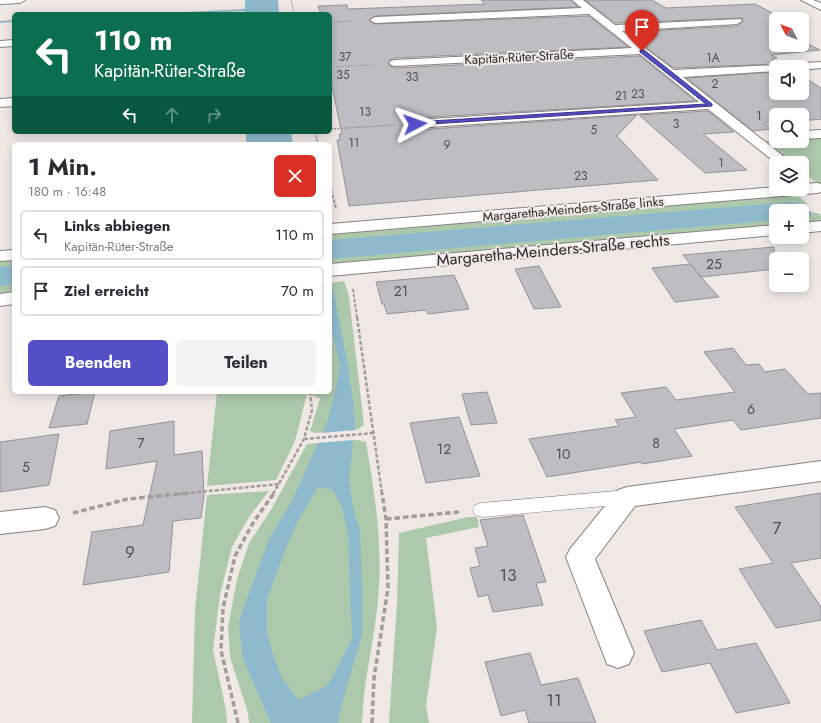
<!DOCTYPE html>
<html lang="de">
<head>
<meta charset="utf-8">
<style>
  :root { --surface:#fff; --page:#f2f2f3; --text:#2b2b33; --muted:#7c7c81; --line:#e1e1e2; --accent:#544fc6 }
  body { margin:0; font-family:Jost,sans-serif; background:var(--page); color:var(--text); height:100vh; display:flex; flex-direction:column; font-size:15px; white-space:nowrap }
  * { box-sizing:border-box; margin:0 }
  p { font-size:13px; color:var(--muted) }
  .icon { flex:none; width:22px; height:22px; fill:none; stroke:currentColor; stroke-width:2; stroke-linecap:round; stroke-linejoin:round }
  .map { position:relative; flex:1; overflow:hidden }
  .side { position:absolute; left:12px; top:142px; width:320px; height:252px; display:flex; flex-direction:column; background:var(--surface); border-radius:6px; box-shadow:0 2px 10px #0003 }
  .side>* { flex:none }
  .top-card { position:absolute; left:12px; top:12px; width:320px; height:122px; border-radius:6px; box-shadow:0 2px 10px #0003; background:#0b6e4f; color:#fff; overflow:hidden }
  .needle { width:26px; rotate:312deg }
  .buttons { position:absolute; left:769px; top:12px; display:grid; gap:8px }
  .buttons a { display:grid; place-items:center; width:40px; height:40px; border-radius:6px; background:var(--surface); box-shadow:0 2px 10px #0003; font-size:20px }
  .pin { position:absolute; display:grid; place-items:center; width:34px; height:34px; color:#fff; margin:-41px -17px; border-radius:50% 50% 50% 0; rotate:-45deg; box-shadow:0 0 4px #0007 }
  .pin .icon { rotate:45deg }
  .me { position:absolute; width:44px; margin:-22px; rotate:86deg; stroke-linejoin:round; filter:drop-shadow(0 0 3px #0008) }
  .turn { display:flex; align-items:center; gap:14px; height:84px; padding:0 16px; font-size:18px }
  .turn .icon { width:52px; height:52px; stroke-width:2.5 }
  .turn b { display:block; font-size:28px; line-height:34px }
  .lanes { display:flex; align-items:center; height:38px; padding:0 16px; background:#0003; justify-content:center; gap:20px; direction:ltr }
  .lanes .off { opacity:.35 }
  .round { display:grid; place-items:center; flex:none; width:42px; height:42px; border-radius:6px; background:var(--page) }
  .head { display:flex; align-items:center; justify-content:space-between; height:68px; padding:0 16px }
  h1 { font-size:24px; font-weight:700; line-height:30px }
  .primary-button { display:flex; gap:8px; margin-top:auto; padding:8px 16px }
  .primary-button a { flex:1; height:46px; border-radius:6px; background:var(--accent); color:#fff; font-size:16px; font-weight:700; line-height:46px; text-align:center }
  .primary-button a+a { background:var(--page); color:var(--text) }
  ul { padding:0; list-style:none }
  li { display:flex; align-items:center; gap:12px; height:50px; margin:0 8px 6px; padding:0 8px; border:2px solid var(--line); border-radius:6px }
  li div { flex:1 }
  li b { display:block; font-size:15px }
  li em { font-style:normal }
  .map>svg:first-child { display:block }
</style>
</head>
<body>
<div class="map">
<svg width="821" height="723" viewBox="0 0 821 723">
  <rect width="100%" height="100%" fill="#f0e8e5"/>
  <g fill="#adc9ac">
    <path d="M821,136V186L802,172V163H791L765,143L767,141L776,139V141H802V137Z"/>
    <path d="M783,196L799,197L808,204L803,205L812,213H818L821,215V222L802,224V211H776V226L330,264V234Z"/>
    <path d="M14,260V292L0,293V261Z"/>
    <path d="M344,281L349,296L364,425L357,430L314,433L310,431L320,398L307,394L295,441L276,480L207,486L217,392H330V283Z"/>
    <path d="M358,440L366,442C374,489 382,539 379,587C377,621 370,653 365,687C363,699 363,711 362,723H249L248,713L230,657L228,627L237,579L249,543L272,508L307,444Z"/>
    <path d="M269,491L249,517L232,547L220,595L213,650L226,710L227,723H192L195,610L207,495Z"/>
    <path d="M468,517H477L479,527L426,538L437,627L426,706L429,723H389L397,604L399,533Z"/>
  </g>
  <g fill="#8fbace" fill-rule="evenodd">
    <path d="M245,0H278L279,14H245Z"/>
    <path d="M246,132H291L293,144H246Z"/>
    <path d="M791,202L801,204L812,213L810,216L802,218V211H776V220L330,259V240Z"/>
    <path d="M14,266V285L0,286V267Z"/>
    <path d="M330,290H333L348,365L353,402L355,423L349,480L353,508L360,530L362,583V635L340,710L338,723H271L243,659L239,621L269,539L292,501L327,423L336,388L340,367L330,320ZM318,487L333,490L342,507L348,534L352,639L328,685L298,700L282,678L274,657L267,633V599L287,545L298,521Z"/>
  </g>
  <path fill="#f0e8e5" d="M356,430L354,440L316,443L321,433Z"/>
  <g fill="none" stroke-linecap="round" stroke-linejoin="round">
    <g fill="#8fbace" fill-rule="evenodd">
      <path d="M245,9L246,11L166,14L168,13Z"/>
      <path d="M14,20V22L0,23V21Z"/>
    </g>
  </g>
  <g fill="#bfbdc4" stroke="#939298">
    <path d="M481,0H571L578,7L375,16L369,21L375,24L589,16L628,47L395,58L390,60L388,63L390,66L395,68L640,56L695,101L415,118L410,120L407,123L409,128L415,130L637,115L617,136L658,180L349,206L337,140H340L339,134H342L330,77V14H321L318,6L347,5L348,9L485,4Z"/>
    <path d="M585,0H652L666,8L755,4L784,19H776V45H802V41L820,50L771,55L777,58L772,59L781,65L776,64L674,68L626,32L737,26L743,21L742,18L615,23Z"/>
    <path d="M776,72V93H802V76L821,88V119L802,121V115H776V122L764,123L772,129L753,131L687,78Z"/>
    <path d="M708,111L734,132L703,134L747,170L705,173L639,115Z"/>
    <path d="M774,247L776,269L701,277L683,255Z"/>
    <path d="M690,264L701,277L719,297L675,302L652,268Z"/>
    <path d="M539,266L561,307L534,309L515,269Z"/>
    <path d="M454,275L469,309L428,314L426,310L387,314L384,304H382L376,282Z"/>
    <path d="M733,348L746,365L759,364L765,372L785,369L808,394L821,393V418L741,430L733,420L674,429L692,456L642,464L641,462L547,477L529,439L619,426L615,420L636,417L621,393L666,387L676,400L735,392L704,352Z"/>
    <path d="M95,392L87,424L49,428L59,396Z"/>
    <path d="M487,392L497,423L471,425L462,394Z"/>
    <path d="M459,417L480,476L426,483L410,423Z"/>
    <path d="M174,421V455L202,451L204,496L201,518L173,521L169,572L83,585L92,532L143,525L157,461L106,469L110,431Z"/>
    <path d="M59,434L49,485L0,492V442Z"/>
    <path d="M821,493V558L791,563L821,607V620L776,628L739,569L773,563L735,507Z"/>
    <path d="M523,515L546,582L536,583L543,605L493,612L488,595L478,597L470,568L480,566L475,548L488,546L480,520Z"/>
    <path d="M701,620L717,650L756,643L790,703L736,713L710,663L662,672L644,631Z"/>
    <path d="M530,653L541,685L578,678L596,723H529L525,710L501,716L485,662Z"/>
  </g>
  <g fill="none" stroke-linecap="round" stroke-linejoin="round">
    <defs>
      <path id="lane" d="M627,490L633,492L636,497L633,502L627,504L482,517L475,515L473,510L475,505L482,503Z"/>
      <g id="street">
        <path d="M0,0H25L20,3L0,4Z"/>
        <path d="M572,0H583L615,25L741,19L742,21L737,24L622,31L674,70L776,65L780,66L781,67H776V71L683,77L792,163H776L708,109L415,128L410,127L408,124L410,121L415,120L699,102L640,54L395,66L391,65L389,63L391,61L395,60L632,48L589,14L375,23L370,20L375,17L582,8Z"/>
        <path d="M801,0H813L821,3V10Z"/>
        <path d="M14,40V46L0,47V41Z"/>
        <path d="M821,62V68L802,70V67H781L783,65L787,64Z"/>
        <path d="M14,98V106L0,107V99Z"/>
        <path d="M821,130V138L802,139V131Z"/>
        <path d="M817,183L821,184V192L817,193L330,234V224L776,187V189H802V184Z"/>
        <path d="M821,221V231L802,233V223Z"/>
        <path d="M776,225V235L330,276V264Z"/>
        <path d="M14,250V260L0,261V251Z"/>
        <path d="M14,292V304L0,306V294Z"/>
        <path d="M821,461V481L635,506L595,559L634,653L629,664L618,668L607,664L566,557L570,549L618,490L627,487Z"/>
        <path d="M45,507L55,510L59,518L55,526L45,529L0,534V512Z"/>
      </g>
    </defs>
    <use href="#lane" stroke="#88817e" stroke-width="1"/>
    <use href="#street" stroke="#88817e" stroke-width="2"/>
    <g stroke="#a29c9a" stroke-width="1" stroke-dasharray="2 1" stroke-linecap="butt">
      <path d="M291,0L294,14"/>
      <path d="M330,22L355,21"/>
      <path d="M330,67L373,65"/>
    </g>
    <g stroke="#a29c9a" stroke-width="1.5" stroke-dasharray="2.5 1" stroke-linecap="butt">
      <path d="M330,129L395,125"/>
      <path d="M315,132L318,144"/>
    </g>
    <g stroke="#a29c9a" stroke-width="2" stroke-dasharray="3.5 1.5" stroke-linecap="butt">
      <path d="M330,185L336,208"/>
      <path d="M353,289L357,318"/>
    </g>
    <g stroke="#a29c9a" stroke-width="2.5" stroke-dasharray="4 2" stroke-linecap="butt">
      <path d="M357,317L382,494"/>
      <path d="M304,439L374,433"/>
      <path d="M179,494L279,484"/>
      <path d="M273,494L304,439L312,410L310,392"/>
    </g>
    <g stroke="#a29c9a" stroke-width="3.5" stroke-dasharray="5.5 3" stroke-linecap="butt">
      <path d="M73,513L128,499L189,493"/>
      <path d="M386,519L459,512"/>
      <path d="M238,723L221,650L223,608L235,556L253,523L274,493"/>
      <path d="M372,723L374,678L388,588L386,519L382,493"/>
    </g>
    <use href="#lane" fill="#fff" fill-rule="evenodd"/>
    <use href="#street" fill="#fff" fill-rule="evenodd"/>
  </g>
  <path fill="#544fc6" stroke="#373381" d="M640,50H644L712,104V106L415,125L412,124L415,122L706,104L640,52Z"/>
  <g text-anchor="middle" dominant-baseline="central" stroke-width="4" stroke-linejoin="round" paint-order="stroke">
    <g font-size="12" fill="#514e4f">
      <text x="345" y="57">37</text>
      <text x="713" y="58">1A</text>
      <text x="343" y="75">35</text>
      <text x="412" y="77">33</text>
      <text x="715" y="84">2</text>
      <text x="638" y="94">23</text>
      <text x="621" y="96">21</text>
      <text x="365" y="112">13</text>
      <text x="759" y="116">1</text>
      <text x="676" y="124">3</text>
      <text x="594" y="130">5</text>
      <text x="354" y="143">11</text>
      <text x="447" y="145">9</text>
      <text x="721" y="163">1</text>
      <text x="581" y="176">23</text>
    </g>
    <g font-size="13" fill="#2c2928" stroke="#f0e8e5">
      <text transform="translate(519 57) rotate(-3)">Kapitän-Rüter-Straße</text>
      <text transform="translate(573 209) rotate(-5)">Margaretha-Meinders-Straße links</text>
    </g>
    <g font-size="14" fill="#514e4f">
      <text x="714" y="264">25</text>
      <text x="401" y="291">21</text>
      <text x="751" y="409">6</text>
      <text x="141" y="443">7</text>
      <text x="656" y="443">8</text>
      <text x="444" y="449">12</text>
      <text x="563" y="454">10</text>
      <text x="26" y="467">5</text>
    </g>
    <g font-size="16" fill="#2c2928" stroke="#f0e8e5">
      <text transform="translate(553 250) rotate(-5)">Margaretha-Meinders-Straße rechts</text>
    </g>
    <g font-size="17" fill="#514e4f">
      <text x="777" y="528">7</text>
      <text x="130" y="552">9</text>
      <text x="508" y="575">13</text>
      <text x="554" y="700">11</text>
    </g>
  </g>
</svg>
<div class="buttons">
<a><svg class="needle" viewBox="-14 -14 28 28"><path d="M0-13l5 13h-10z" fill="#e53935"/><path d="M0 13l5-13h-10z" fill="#7c7c81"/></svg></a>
<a><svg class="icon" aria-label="sound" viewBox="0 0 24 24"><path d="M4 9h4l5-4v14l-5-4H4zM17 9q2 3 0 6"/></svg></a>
<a><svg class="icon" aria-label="search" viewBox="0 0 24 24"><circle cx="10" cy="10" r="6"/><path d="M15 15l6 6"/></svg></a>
<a><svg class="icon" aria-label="layers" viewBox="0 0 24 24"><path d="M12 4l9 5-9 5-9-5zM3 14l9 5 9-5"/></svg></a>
<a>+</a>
<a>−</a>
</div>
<div class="pin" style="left:642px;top:51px;background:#d93025"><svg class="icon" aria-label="arrive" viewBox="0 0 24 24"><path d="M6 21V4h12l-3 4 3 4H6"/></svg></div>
<svg class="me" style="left:415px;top:124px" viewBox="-20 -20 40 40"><path d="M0-17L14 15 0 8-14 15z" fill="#544fc6" stroke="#fff" stroke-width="4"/></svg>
<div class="top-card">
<div class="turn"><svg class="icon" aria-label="left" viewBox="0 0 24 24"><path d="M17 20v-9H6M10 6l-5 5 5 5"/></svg><div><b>110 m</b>Kapitän-Rüter-Straße</div></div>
<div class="lanes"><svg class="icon" aria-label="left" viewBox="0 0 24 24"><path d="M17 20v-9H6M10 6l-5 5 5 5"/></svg><svg class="icon off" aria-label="ahead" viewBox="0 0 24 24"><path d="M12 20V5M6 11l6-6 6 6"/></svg><svg class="icon off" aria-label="right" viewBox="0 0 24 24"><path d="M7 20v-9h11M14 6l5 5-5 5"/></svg></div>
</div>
<section class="side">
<div class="head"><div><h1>1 Min.</h1><p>180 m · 16:48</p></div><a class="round" style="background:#d93025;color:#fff"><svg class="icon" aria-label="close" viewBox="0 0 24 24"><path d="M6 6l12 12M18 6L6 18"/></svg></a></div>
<ul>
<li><svg class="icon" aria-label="left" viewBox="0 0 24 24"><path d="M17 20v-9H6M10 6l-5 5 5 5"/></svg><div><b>Links abbiegen</b><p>Kapitän-Rüter-Straße</p></div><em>110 m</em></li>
<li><svg class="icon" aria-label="arrive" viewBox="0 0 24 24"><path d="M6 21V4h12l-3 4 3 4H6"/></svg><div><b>Ziel erreicht</b></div><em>70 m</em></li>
</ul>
<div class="primary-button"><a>Beenden</a><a>Teilen</a></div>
</section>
</div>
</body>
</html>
